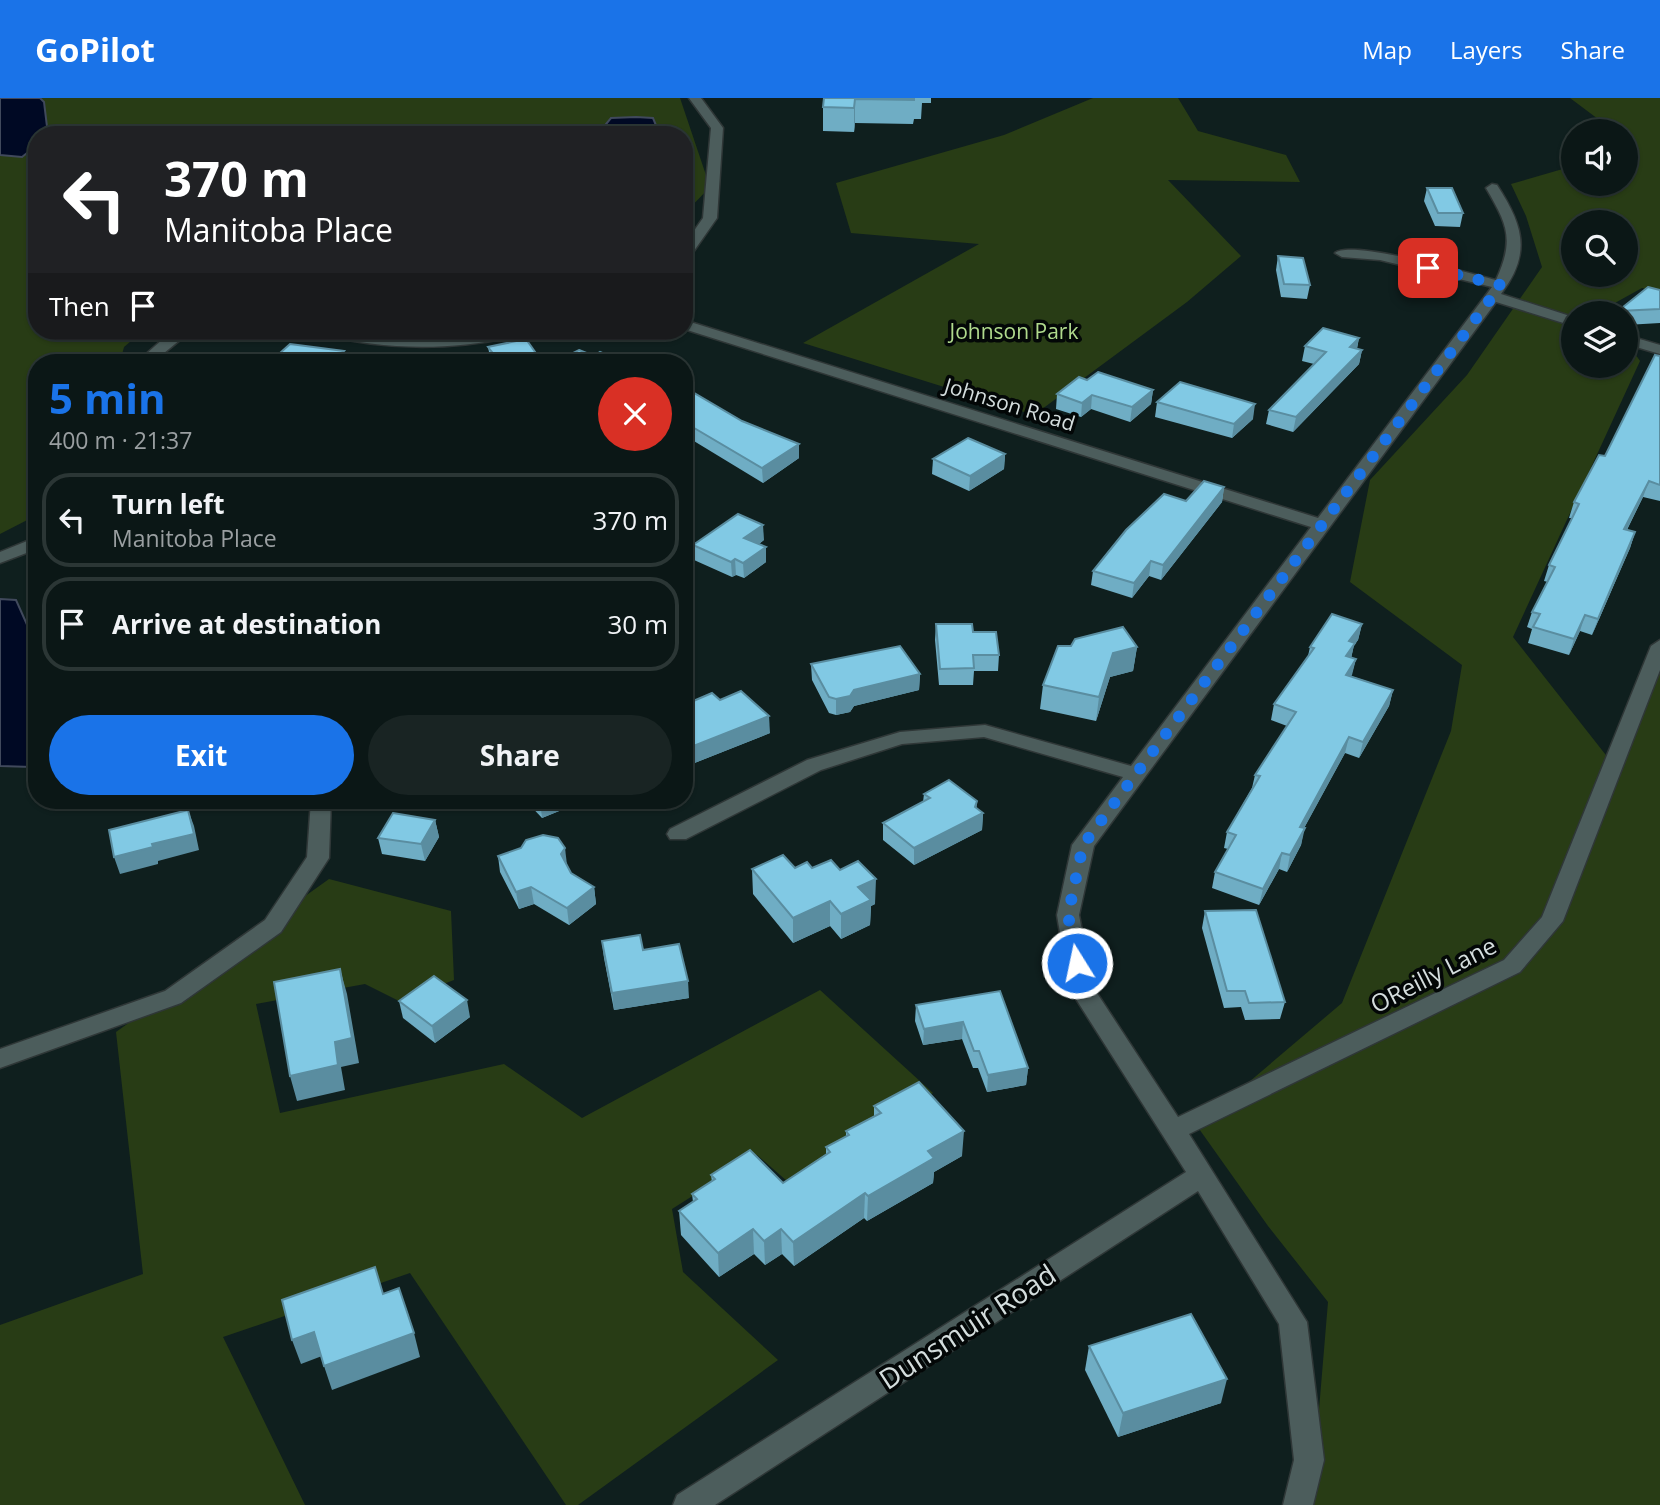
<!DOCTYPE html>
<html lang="en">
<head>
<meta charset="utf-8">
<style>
  :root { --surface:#0b1716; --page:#192423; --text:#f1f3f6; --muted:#9a9fa1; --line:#2b3635; --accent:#1a73e8 }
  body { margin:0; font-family:"Open Sans",sans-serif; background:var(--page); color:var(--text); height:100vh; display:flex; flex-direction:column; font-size:26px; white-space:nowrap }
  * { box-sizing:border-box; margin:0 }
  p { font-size:23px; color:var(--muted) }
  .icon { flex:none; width:38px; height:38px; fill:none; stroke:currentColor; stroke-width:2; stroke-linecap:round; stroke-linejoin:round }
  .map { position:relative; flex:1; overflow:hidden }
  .details { position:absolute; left:28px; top:256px; width:665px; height:455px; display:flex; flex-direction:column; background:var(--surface); border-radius:28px; box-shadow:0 2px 5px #0004,0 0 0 2px var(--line) }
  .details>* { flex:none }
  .hud { position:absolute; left:28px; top:28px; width:665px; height:214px; border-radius:28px; box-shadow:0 2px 5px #0004,0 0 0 2px var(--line); background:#202124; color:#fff; overflow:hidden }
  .buttons { position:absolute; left:1561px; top:21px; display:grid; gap:14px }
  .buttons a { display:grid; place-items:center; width:77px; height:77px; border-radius:50%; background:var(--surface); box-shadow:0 2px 5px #0004,0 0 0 2px var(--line); font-size:35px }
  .pin { position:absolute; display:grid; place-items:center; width:60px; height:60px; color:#fff; margin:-30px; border-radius:14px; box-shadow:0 4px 10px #0006 }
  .me { position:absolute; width:77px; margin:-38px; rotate:350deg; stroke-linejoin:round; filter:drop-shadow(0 0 5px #0008) }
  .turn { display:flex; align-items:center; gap:24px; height:147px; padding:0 21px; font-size:32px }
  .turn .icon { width:91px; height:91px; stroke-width:2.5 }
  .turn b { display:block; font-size:49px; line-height:60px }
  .then { display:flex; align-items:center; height:66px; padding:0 21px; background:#0003; gap:14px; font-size:26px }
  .round { display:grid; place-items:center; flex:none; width:74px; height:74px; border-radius:37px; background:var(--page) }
  .headline { display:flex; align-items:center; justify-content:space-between; height:119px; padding:0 21px }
  h1 { font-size:42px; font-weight:700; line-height:52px; color:var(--accent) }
  .action { display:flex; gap:14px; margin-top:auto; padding:14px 21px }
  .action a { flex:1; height:80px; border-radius:42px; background:var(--accent); color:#fff; font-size:28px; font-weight:700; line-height:80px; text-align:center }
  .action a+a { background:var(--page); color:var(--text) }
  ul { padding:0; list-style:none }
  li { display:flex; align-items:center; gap:21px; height:94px; margin:0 14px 10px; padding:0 7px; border:4px solid var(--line); border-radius:28px }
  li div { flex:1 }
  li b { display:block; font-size:26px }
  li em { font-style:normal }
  header { display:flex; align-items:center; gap:42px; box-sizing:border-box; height:98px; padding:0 35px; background:var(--accent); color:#fff }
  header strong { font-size:33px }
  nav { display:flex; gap:38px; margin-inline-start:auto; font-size:24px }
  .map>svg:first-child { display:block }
</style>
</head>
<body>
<header>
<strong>GoPilot</strong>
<nav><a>Map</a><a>Layers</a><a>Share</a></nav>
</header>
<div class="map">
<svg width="1660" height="1407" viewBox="0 0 1660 1407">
  <rect width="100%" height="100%" fill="#0f1f1e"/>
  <g fill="#283c15" fill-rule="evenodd">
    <path d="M0,0H680L710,89L684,116V37H37V233H143L124,249L120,264H37V417L0,436Z"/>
    <path d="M1093,0H1178L1198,33L1286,57L1300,84L1168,82L1241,158L1187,204L1034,317L803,245L979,146L851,135L836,85L1004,37Z"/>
    <path d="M1570,0H1660V194L1642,190L1604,211L1607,215H1573V268H1626V243L1640,263L1513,539L1609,661L1660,544V1407H1311L1328,1204L1268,1128L1197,1028L1342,905L1451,633L1462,567L1350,484L1370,382L1467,277L1542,169L1526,118L1511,86L1573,68V86H1626V33H1609L1610,30ZM1573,124H1626V177H1573Z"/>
    <path d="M329,781L451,813L454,882L399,903L365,886L256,906L280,1015L504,966L582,1020L820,892L933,995L788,1084L757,1057L672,1111L683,1174L778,1262L578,1407H566L410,1175L223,1239L305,1407H0V1227L143,1176L116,934Z"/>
  </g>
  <g fill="#000924" stroke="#40495c" stroke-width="2">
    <path d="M0,0H40L44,4L48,37H37V47L22,59L0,57Z"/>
    <path d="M636,19L653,20L660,37H597L611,20Z"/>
    <path d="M0,501L16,502L37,549V666L32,669L0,668Z"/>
  </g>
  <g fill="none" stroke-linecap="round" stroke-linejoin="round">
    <defs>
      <g id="minor">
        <path d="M689,0H701L723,30L717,120L689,160L684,161V147L703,120L711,30Z"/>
        <path d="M1492,86L1497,87C1523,127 1532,155 1501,196L1573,219V228L1496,204L1094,748L1079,817L1093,889L1178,1019L1504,862L1542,819L1651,548L1660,542V572L1563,823L1520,874L1189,1036L1307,1224L1324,1362L1313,1407H1283L1294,1362L1279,1226L1198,1093L715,1407H673L677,1397L1186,1074L1069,890L1057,817L1072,747L1123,679L984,639L902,646L821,672L686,741H670L667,736L670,731L807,662L900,634L985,627L1131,668L1311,429L684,231V222L1318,420L1492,189L1380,162L1342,159L1335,155C1351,141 1471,176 1496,182C1515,141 1507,126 1486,90Z"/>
        <path d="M172,233H191L153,264H137Z"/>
        <path d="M317,233L422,241L527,233L525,236C456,253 388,253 319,236Z"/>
        <path d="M1626,237L1660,247V256L1626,246Z"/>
        <path d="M37,439V451L0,465V454Z"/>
        <path d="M311,702H331L329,760L281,834L181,905L0,970V951L165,893L265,822L307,759Z"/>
      </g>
    </defs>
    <use href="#minor" stroke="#2f3737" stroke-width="3"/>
    <use href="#minor" fill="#4c5d5c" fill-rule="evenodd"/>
  </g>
  <g fill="#6fadc4">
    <path d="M824,0H931V5H922L921,21H914L913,26L855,25L854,34L823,33V9Z"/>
    <path d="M1427,90L1463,115L1460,129L1435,128L1424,103Z"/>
    <path d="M1278,158L1310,187L1307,201L1281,199L1276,172Z"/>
    <path d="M1660,192V225L1626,227V215H1618V213Z"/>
    <path d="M1359,240L1357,251L1362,252L1359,266L1293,334L1266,326L1269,312L1314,266L1302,263L1305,248Z"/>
    <path d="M488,249L541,264H491Z"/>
    <path d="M1660,258V403L1643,399L1627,432L1635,434L1630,450L1592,537L1580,533L1569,557L1528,545L1532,531L1527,529L1532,514L1548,484L1544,483L1549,467L1572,420H1569L1574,404L1605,358Z"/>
    <path d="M1087,282L1153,292L1151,306L1130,324L1091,311L1081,319L1056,311L1057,296Z"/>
    <path d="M684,291L742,323L799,346V360L763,385L684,337Z"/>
    <path d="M1157,304L1253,321L1232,340L1155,319Z"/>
    <path d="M1005,356L1004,371L969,393L932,376L933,361Z"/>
    <path d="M1224,389L1222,404L1161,482L1149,478L1132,500L1091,487L1093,473L1186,403Z"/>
    <path d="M764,442L759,446L766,449V464L744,480L736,477L732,479L694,462L693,447Z"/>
    <path d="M936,526L973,534L999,557L998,573H974L973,587H939L935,542Z"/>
    <path d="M1362,526L1358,542L1354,547L1351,560L1356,561L1351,578L1393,592L1389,608L1359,660L1345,655L1304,730L1301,747L1287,774L1279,771L1259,807L1212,790L1215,774L1228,751L1224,750L1227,734L1252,690L1255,677L1287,628L1271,622L1274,606L1308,558L1310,549Z"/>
    <path d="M1137,549L1133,573L1110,579L1096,623L1040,611L1043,587Z"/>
    <path d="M811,566L920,576L919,592L854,608L850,614L836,617L829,615L812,582Z"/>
    <path d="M720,602L770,635L692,666L684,659V607Z"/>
    <path d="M924,696L977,703L976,710L983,715L982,732L914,767L883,742V725L923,704Z"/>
    <path d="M525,702H586L542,720Z"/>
    <path d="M435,722L439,739L425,763L382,756L378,740Z"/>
    <path d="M498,758L567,767L571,775L594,789L596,806L569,827L534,806L519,811L500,774Z"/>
    <path d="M795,770L840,772L875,806L871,808L870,827L841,841L830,828L793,845L753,796L752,771Z"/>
    <path d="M1205,813L1285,904L1280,921L1245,922L1241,909L1224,910L1202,830Z"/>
    <path d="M602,843L643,852L689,900L614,912L604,860Z"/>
    <path d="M1000,893L1028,970L1026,987L987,994L978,970H973L962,941L923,947L915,923L916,907Z"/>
    <path d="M399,903L470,919L435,945L403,920Z"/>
    <path d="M874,1008L962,1058L934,1074L933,1085L867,1123L864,1120L794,1168L782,1156L765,1167L754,1156L719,1179L681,1137L679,1113L693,1104L692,1096L712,1084L711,1077L783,1085L826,1056V1049L846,1039V1033L874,1018Z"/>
    <path d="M1089,1248L1221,1305L1118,1339L1085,1272Z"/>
  </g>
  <g fill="#5a8da0">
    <path d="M855,1V25L854,34V10Z"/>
    <path d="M1359,240L1356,254L1350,249Z"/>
    <path d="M1362,252L1359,266L1293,334L1296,319Z"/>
    <path d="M344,253L346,264H332Z"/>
    <path d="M540,261L541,264H524Z"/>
    <path d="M1153,292L1151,306L1130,324L1132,309Z"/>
    <path d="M1092,297L1091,311L1081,319L1082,305Z"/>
    <path d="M1255,306L1253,321L1232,340L1234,326Z"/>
    <path d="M799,346V360L763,385L762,370Z"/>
    <path d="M1005,356L1004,371L969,393L970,378Z"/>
    <path d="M1649,383L1643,399L1619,447L1624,431Z"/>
    <path d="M1224,389L1222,404L1161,482L1163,467Z"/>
    <path d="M763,427L764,442L745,455L744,440Z"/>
    <path d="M1635,434L1630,450L1592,537L1598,521Z"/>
    <path d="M766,449V464L744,480L743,465Z"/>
    <path d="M735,461L736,477L732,479L731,464Z"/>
    <path d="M1151,463L1149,478L1132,500L1134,485Z"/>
    <path d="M1585,517L1580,533L1569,557L1574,541Z"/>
    <path d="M1362,526L1358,542L1354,547L1351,561L1343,574L1349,543Z"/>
    <path d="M1137,549L1133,573L1110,579L1096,623L1099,599L1113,555Z"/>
    <path d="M1356,561L1352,577L1342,592L1346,577Z"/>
    <path d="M920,576L919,592L854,608L850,614L836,617V601L854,592Z"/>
    <path d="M1393,592L1389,608L1359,660L1363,644Z"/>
    <path d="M769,618L770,635L692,666L691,649Z"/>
    <path d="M1349,639L1345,655L1296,745L1300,729Z"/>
    <path d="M543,702H586L542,720L540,703Z"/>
    <path d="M977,703L976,719L983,715L982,732L914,767V750L975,709Z"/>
    <path d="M188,712L194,728L199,752L158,763V766L120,776L114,759L152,746Z"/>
    <path d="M435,722L439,739L425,763L421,746Z"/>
    <path d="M1305,730L1301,747L1287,774L1290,757Z"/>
    <path d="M565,750L567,767L561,756Z"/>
    <path d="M1282,755L1279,771L1259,807L1263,791Z"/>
    <path d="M876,781L875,806L871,808L870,827L841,841V816L858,789Z"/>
    <path d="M531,789L534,806L519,811L516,794Z"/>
    <path d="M594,789L596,806L569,827L567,810Z"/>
    <path d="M830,803V828L793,845V820Z"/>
    <path d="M340,871L347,896L359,965L341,969L345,992L297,1003L290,978L335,944Z"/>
    <path d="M688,883L689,900L614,912L612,895Z"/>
    <path d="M467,902L470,919L435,945L432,928Z"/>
    <path d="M963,924L962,941L923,947L924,931Z"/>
    <path d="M1028,970L1026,987L987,994L988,977Z"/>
    <path d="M964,1033L962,1058L934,1074L933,1085L867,1123L868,1098L928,1053Z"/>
    <path d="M865,1095L864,1120L794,1168L793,1144Z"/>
    <path d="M753,1131L754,1156L719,1179L718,1155Z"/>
    <path d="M781,1131L782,1156L765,1167L764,1143Z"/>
    <path d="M314,1234L322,1258L301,1266L292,1242Z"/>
    <path d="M414,1235L420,1259L332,1292L324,1268Z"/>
    <path d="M1227,1281L1221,1305L1118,1339L1123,1315Z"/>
  </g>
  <g fill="#81c9e4" stroke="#5a8da0" stroke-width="2">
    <path d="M824,0H914V2L855,1L854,10L823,9Z"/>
    <path d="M1427,90H1452L1463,115H1438Z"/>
    <path d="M1278,158L1303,160L1310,187L1284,186Z"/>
    <path d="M1648,189L1660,192V211L1618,213Z"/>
    <path d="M1323,230L1359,240L1350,249L1362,252L1296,319L1269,312L1326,254L1305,248Z"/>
    <path d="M526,241L540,261L524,264H500L488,249Z"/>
    <path d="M290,246L344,253L332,264H270Z"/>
    <path d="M579,252L594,258L600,254L623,264H555Z"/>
    <path d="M1655,257L1660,258V387L1649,383L1624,431L1635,434L1598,521L1585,517L1574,541L1533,529L1540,516L1532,514L1555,469L1549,467L1579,406L1574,404L1599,357L1605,358Z"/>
    <path d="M249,261L248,264H216Z"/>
    <path d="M1098,274L1153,292L1132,309L1092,297L1082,305L1057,296L1079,279L1087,282Z"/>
    <path d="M1180,284L1255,306L1234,326L1157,304Z"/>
    <path d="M684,291L694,295L742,323L799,346L762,370L684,324Z"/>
    <path d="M968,340L1005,356L970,378L933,361Z"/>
    <path d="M1204,383L1224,389L1163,467L1151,463L1134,485L1093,473L1126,432L1164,396L1186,403Z"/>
    <path d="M738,416L763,427L744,440L766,449L743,465L735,461L731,464L693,447Z"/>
    <path d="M1332,516L1362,526L1349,543L1355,545L1346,558L1356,561L1346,577L1393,592L1363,644L1349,639L1300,729L1305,730L1290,757L1282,755L1263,791L1215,774L1236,737L1227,734L1260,678L1255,677L1296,614L1274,606L1314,550L1310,549Z"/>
    <path d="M936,526H972L973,534H996L999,557H973L974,570L940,571Z"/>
    <path d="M1123,529L1137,549L1113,555L1099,599L1043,587L1058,548H1071L1075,541Z"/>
    <path d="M900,548L920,576L854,592L850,598L836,601L829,599L811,566Z"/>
    <path d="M741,593L769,618L691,649L684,643V617L691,614L684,608V607L712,595L720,602Z"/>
    <path d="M949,682L977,703L975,709L983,715L914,750L883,725L930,700L924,696Z"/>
    <path d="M188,712L194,736L152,746L153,749L114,759L109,732Z"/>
    <path d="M393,715L435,722L421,746L378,740Z"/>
    <path d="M543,737L558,740L565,750L561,756L571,775L594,789L567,810L531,789L516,794L498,758L521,750L526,742Z"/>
    <path d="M783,757L795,770L807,764L812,770L831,762L840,772L858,763L876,781L858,789L871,802L841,816L830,803L793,820L752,771Z"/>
    <path d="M1256,812L1285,904L1249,905L1245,893H1227L1205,813Z"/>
    <path d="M640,837L643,852L679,846L688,883L612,895L602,843Z"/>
    <path d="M340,871L352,940L335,944L338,967L290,978L274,884Z"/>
    <path d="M434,878L467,902L432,928L399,903Z"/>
    <path d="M1000,893L1028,970L988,977L979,953H974L963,924L924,931L916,907Z"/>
    <path d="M919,984L964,1033L928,1053L934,1060L868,1098L865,1095L793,1144L781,1131L764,1143L753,1131L718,1155L679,1113L697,1101L692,1096L715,1081L711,1077L750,1052L783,1085L830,1054L826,1049L849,1037L846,1033L881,1015L874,1008Z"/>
    <path d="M375,1169L383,1196L399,1190L414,1235L324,1268L314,1234L292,1242L282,1202Z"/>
    <path d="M1191,1216L1227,1281L1123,1315L1089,1248Z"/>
  </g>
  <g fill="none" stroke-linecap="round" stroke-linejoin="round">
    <path stroke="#1a73e8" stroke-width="12" stroke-dasharray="0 21.6" d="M1077,865L1068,817L1083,747L1501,187L1428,170"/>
  </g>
  <g text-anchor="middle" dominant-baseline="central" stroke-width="7" stroke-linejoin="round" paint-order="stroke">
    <g font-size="21" fill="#b0da8d" stroke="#030707">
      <text x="1014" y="233">Johnson Park</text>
    </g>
    <g font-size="21" fill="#d4dddd" stroke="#030707">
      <text transform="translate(1010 306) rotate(17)">Johnson Road</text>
    </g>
    <g font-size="24" fill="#d4dddd" stroke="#030707">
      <text transform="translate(1433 876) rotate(-27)">OReilly Lane</text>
    </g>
    <g font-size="28" fill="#d4dddd" stroke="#030707">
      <text transform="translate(967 1228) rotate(-33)">Dunsmuir Road</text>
    </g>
  </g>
</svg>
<div class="buttons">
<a><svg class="icon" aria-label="sound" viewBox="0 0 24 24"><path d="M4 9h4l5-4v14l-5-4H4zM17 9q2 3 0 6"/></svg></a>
<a><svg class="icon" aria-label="search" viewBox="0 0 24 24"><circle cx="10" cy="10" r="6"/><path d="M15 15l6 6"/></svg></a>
<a><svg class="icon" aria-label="layers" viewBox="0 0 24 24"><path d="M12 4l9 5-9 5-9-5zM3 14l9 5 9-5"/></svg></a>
</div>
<div class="pin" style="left:1428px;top:170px;background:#d93025"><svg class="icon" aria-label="arrive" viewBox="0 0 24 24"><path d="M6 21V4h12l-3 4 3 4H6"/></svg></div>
<svg class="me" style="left:1077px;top:865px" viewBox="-20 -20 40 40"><circle r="17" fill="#1a73e8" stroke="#fff" stroke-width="3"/><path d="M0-11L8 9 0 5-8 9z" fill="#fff"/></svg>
<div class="hud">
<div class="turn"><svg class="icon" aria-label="left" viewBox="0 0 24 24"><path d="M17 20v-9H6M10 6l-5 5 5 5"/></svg><div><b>370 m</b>Manitoba Place</div></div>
<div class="then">Then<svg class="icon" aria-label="arrive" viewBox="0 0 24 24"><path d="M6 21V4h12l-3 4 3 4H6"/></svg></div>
</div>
<section class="details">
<div class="headline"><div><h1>5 min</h1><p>400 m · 21:37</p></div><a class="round" style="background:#d93025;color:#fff"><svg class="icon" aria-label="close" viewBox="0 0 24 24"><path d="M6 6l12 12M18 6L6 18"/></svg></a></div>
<ul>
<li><svg class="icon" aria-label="left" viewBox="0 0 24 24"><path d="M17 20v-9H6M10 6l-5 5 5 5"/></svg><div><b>Turn left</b><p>Manitoba Place</p></div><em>370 m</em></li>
<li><svg class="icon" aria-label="arrive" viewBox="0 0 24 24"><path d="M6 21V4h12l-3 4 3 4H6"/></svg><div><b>Arrive at destination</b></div><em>30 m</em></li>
</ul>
<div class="action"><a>Exit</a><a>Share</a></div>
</section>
</div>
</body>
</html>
